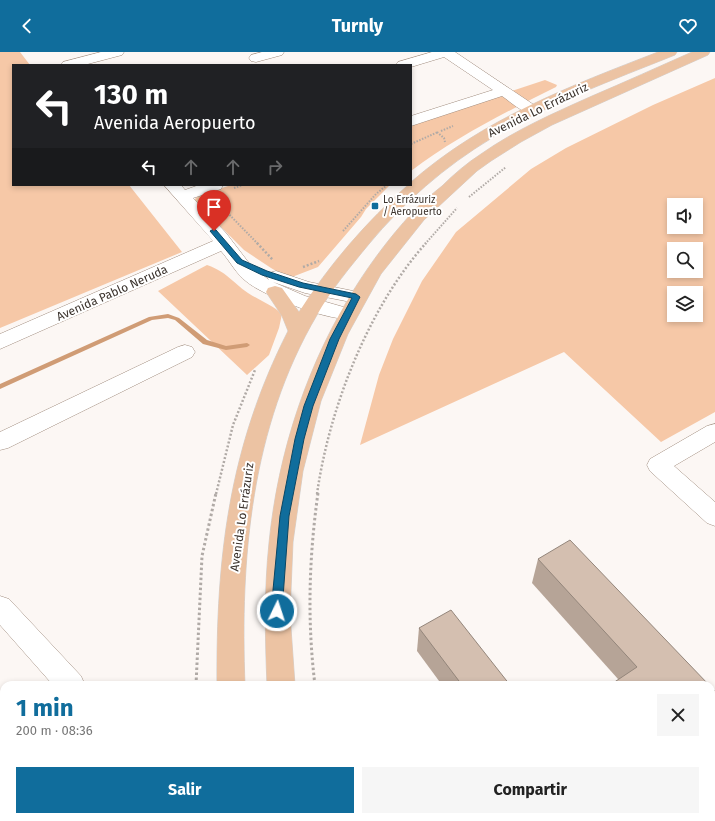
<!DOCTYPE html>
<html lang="es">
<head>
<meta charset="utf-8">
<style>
  :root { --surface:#fff; --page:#f6f6f6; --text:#222; --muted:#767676; --accent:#106d9c }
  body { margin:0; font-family:"Fira Sans",sans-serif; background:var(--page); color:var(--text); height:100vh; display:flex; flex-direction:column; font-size:15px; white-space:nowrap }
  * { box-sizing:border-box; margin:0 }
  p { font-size:13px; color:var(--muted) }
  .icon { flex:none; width:22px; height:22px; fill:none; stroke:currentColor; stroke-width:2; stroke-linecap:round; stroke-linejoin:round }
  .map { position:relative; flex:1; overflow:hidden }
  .sheet { position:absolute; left:0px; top:629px; width:715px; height:140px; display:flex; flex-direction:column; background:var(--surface); border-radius:12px 12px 0 0; box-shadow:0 2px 6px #0003 }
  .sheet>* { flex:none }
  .guide { position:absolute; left:12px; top:12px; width:400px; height:122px; border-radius:0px; box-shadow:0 2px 6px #0003; background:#202124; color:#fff; overflow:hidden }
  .buttons { position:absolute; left:667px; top:146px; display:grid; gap:8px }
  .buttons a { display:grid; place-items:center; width:36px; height:36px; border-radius:0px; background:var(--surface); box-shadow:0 2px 6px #0003; font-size:20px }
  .pin { position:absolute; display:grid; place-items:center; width:34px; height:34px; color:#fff; margin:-41px -17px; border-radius:50% 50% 50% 0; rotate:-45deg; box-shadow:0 0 4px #0007 }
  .pin .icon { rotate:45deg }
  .me { position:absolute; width:44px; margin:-22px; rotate:4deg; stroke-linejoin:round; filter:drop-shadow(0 0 3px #0008) }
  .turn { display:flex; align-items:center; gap:14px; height:84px; padding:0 16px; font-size:18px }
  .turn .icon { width:52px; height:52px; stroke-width:2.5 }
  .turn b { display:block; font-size:28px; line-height:34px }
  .lanes { display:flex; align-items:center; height:38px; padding:0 16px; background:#0003; justify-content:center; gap:20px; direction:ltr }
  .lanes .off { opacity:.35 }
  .round { display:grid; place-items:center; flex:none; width:42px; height:42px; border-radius:0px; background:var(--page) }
  .head { display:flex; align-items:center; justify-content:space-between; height:68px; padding:0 16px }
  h1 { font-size:24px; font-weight:700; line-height:30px; color:var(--accent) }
  .primary-button { display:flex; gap:8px; margin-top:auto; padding:8px 16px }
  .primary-button a { flex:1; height:46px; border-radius:0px; background:var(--accent); color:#fff; font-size:16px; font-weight:700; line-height:46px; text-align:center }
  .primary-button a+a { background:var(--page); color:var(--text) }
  header { display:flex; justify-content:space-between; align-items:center; height:52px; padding:0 16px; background:var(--accent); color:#fff; font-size:18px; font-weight:700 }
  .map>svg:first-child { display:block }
</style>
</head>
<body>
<header><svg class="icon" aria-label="back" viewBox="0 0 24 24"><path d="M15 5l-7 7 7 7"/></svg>Turnly<svg class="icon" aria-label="heart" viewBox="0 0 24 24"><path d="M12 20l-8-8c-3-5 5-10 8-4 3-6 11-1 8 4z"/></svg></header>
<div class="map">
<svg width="715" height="769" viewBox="0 0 715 769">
  <rect width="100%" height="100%" fill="#fcf7f4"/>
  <g fill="#f6c8a7" fill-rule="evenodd">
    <path d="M0,0H20L30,13H13V133H129L182,200L0,276Z"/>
    <path d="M715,26V360L661,390L564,300L360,393L379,323L393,287L422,229L456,180L531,117L566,96L653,53ZM674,153H696V175H674ZM674,197H696V219H674ZM674,241H696V263H674Z"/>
    <path d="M545,28L557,33L556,35C506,60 456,85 411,119V72Z"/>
    <path d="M231,133H390L366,157L361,165L318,215L292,225L283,223L271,216L244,198L194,148L198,144Z"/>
    <path d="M207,213C227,220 231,229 248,241C259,248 272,253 282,262L279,276L269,303L247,323L158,239Z"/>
  </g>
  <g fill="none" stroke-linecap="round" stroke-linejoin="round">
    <path fill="#d09c75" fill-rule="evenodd" d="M168,262L179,266L207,288L226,294L247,291L250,293L247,295L226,298L203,292L175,268L168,266L152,268L0,337V332L149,265Z"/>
    <defs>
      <g id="minor">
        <path d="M101,0H124L122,3L84,13H61L63,10Z"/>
        <path d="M262,0H284L282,3L256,10L251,9L249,6L251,3Z"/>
        <path d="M432,0H455L537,55L539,58L537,61C525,64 512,51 502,44L411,74V64L493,38L444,5L411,15V13H396L398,10Z"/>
        <path d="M164,133H181L185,138L199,133H223L221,137L193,146L226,181L252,215L269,228L267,225L269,221L276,219L309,230L363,241L365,245L363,249L356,251L305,241L273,230L305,244L354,258L357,262L354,266C334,272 264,244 247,230C236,222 230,209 221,199L0,297V282L213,189Z"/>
        <path d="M185,293L192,295L195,300L192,305L8,396L0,398V380L178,295Z"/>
        <path d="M715,372V390L674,414L715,450V474L707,471L650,419L647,413L650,407L707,374Z"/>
        <path d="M0,544L9,547L81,624L85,633H53L0,573Z"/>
      </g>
      <g id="major">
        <path d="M658,0H677L675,3C613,28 549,51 492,86C445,114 403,151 369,192C350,215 331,238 317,263C251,375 240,507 245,633H217C216,505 229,395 288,279L282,264L266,240L268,236L275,234L282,236L299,260C329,213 366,170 408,133H411V130C483,67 570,34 658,0Z"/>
        <path d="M692,0H710L708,3L552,73L521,90L491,109L477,119L424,168L381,222L348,282L321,349L303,419L293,490L290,562L295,633H267C265,585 264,538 269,491C281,370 329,252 411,162C420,151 431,143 442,134C454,122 467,111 481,102C515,78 554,61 592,44C625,30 658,15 692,0Z"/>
        <rect x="228" y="765" width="30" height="4"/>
        <path d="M285,765H315L316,769H286Z"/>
      </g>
    </defs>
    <use href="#minor" stroke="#a18d7f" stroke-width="1"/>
    <use href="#major" stroke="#d4d2d1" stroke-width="1"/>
    <g stroke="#b0aaa6" stroke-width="2" stroke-dasharray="1.5 1.5" stroke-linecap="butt">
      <path d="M441,79L453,74"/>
      <path d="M437,80L444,86L445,90"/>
      <path d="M411,92L438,80"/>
      <path d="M234,136L243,133"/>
      <path d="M469,145L506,115"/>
      <path d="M217,150L258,192"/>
      <path d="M343,179L376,142L387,133"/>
      <path d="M425,192L457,156"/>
    </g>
    <g stroke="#b0aaa6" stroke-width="2.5" stroke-dasharray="2 2" stroke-linecap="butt">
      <path d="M257,191L273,208"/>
      <path d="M303,215L319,209"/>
      <path d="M216,442L233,373L255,318"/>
      <path d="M317,442C329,357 368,256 426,191"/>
    </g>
    <g stroke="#b0aaa6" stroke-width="3" stroke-dasharray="2.5 2.5" stroke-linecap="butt">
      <path d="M196,633L202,504L216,441"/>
      <path d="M315,633C307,569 309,505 318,441"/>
      <path d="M205,765V769"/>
      <path d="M338,765L339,769"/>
    </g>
    <use href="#minor" fill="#fff" fill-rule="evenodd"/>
    <use href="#major" fill="#ecc3a3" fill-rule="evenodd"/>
  </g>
  <g fill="#b6a497">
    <path d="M538,507L709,633L618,627L532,531Z"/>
    <path d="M419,576L510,633H442L417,599Z"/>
    <path d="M539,765H560L554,769H542Z"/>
  </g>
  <g fill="#94867b">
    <path d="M715,645V648L711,655V648Z"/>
    <path d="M550,765H560L554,769H548Z"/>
  </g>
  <g fill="#d4bfb0" stroke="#94867b">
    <path d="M570,488L709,633H610L637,615L538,507Z"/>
    <path d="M451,558L510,633H462L419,576Z"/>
    <path d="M711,635L715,639V645L711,648Z"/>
  </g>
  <path fill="#106d9c" stroke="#0a4765" d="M214,177L216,178L242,208L267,219L303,231L356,242L360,245L339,287L313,354L304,387L289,464L282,559L280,563L277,564L273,563L271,559L280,464L295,387L304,354L330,287L352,246L299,235L262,223L237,211L210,179Z"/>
  <rect fill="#106d9c" stroke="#fff" stroke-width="1.5" x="371" y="150" width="8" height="8" rx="2"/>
  <g text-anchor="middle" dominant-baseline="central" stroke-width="4" stroke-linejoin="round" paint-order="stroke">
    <g font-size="10" fill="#3a322c" stroke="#fff" text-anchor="start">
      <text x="383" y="148">Lo Errázuriz<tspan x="383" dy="12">/ Aeropuerto</tspan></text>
    </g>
    <g font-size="12" fill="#3a322c" stroke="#fff">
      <text transform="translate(538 58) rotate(-26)">Avenida Lo Errázuriz</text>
      <text transform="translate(112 241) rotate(-24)">Avenida Pablo Neruda</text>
      <text transform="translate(242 465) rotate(-82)">Avenida Lo Errázuriz</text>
    </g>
  </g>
</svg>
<div class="buttons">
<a><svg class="icon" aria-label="sound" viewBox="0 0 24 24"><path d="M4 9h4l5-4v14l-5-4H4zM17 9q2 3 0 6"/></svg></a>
<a><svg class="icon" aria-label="search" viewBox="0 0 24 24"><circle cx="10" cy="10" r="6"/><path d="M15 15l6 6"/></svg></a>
<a><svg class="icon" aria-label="layers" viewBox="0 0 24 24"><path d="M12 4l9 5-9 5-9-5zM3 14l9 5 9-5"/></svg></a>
</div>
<div class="pin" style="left:214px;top:179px;background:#d93025"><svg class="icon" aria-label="arrive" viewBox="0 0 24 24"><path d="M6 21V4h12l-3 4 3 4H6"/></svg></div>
<svg class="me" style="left:277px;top:559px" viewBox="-20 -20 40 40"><circle r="17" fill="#106d9c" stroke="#fff" stroke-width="3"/><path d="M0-11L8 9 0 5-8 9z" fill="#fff"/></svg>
<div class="guide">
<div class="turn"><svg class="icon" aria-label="left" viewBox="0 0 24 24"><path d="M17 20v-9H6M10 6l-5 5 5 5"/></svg><div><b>130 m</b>Avenida Aeropuerto</div></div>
<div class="lanes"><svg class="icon" aria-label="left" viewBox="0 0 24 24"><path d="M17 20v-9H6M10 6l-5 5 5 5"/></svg><svg class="icon off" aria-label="ahead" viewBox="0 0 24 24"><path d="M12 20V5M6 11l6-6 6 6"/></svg><svg class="icon off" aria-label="ahead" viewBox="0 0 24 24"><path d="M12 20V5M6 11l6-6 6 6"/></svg><svg class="icon off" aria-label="right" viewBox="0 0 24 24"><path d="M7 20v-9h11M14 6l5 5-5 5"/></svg></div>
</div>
<section class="sheet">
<div class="head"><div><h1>1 min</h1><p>200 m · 08:36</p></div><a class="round"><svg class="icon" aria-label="close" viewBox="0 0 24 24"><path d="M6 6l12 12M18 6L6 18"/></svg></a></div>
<div class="primary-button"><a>Salir</a><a>Compartir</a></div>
</section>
</div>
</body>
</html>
